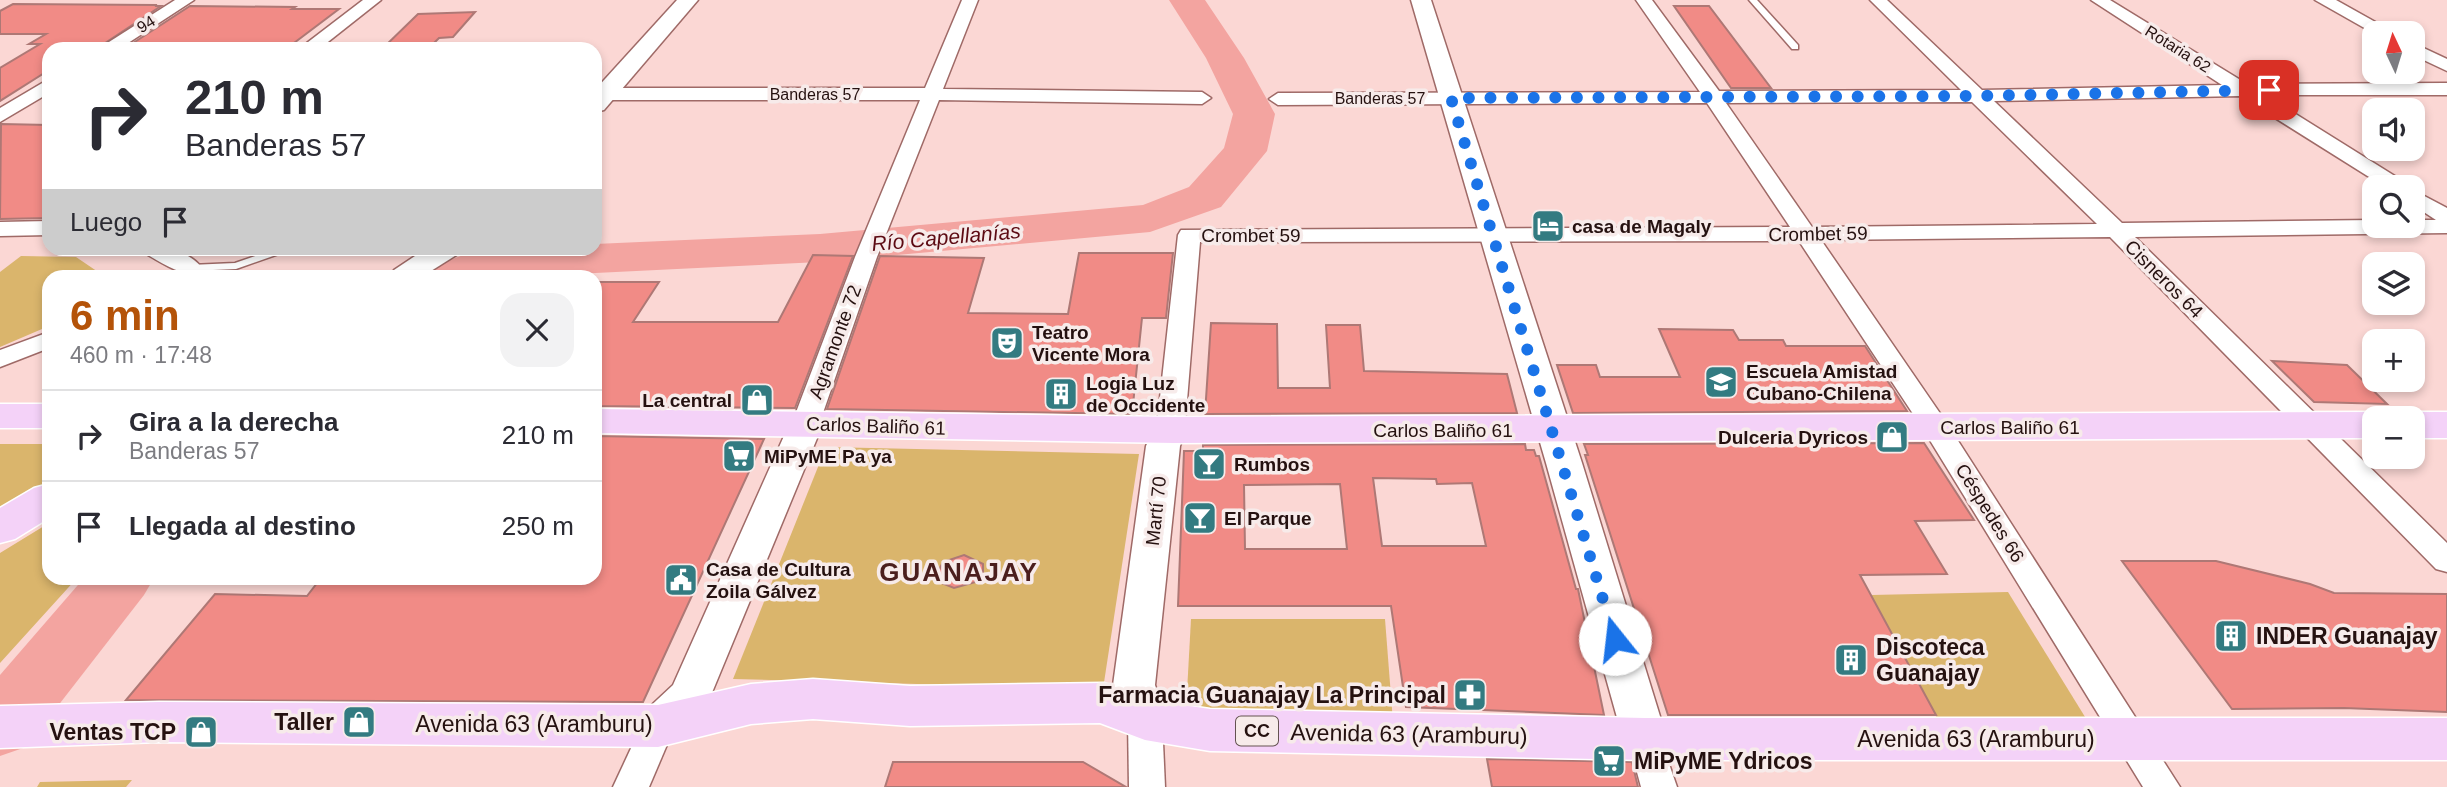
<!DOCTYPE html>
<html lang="es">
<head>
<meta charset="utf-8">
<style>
  :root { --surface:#fff; --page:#f2f2f3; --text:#2b2b33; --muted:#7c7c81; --line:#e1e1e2; --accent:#b45309 }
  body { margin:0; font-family:Helvetica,sans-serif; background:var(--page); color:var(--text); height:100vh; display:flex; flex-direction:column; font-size:26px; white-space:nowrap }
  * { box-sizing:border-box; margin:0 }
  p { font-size:23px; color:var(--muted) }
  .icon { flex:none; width:38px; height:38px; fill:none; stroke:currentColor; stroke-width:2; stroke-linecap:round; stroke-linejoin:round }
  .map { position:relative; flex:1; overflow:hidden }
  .sheet { position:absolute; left:42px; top:270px; width:560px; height:315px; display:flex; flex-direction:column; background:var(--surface); border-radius:21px; box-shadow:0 4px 10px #0003 }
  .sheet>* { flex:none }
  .top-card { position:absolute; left:42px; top:42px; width:560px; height:214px; border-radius:21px; box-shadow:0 4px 10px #0003; background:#fff; color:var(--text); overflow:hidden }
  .needle { width:46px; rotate:356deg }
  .fabs { position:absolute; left:2362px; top:21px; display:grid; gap:14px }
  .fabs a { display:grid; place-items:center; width:63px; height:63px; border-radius:14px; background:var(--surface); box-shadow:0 4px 10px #0003; font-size:35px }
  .pin { position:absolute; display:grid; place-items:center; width:60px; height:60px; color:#fff; margin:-30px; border-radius:14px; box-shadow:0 4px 10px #0006 }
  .me { position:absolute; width:77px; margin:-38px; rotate:344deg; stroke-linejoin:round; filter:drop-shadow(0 0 5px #0008) }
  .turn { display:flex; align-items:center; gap:24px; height:147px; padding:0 28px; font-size:32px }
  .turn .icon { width:91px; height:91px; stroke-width:2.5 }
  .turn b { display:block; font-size:49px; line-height:60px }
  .then { display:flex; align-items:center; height:66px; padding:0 28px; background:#0003; gap:14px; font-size:26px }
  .round { display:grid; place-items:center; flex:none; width:74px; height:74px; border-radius:21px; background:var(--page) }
  .headline { display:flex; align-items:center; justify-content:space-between; height:119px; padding:0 28px }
  h1 { font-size:42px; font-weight:800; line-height:52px; color:var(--accent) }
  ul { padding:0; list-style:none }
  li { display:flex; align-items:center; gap:21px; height:91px; padding:0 28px; border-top:2px solid var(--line) }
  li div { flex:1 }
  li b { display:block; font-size:26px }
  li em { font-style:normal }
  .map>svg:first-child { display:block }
</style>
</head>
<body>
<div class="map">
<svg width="2447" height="787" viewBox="0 0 2447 787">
  <rect width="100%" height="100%" fill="#fbd7d4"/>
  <g fill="#dab56c">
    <path d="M21,256L76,257L104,276H49V326L0,347V272Z"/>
    <path d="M0,444H49V488L0,517Z"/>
    <path d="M826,447L1139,454L1103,689L733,679Z"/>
    <path d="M49,523V578H77L0,663V553Z"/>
    <path d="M2008,592L2090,725L1941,726L1871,595Z"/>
    <path d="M1191,619H1385L1393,722L1186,710Z"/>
    <path d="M132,780L126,787H37L40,782Z"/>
  </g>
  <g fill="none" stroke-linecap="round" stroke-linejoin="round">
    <g fill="#f3a4a0" fill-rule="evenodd">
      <path d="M1169,0H1205L1244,58L1275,114L1267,151L1221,207L1150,232L820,262L534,276H430C455,239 554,248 595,248V244L820,234L1143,205L1189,187L1224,148L1233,114L1206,58Z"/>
      <path d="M84,578H154L144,595L26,747L0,756V675Z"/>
    </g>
  </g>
  <g fill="#f18b86" stroke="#ae7875" stroke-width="2" fill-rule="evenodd">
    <path d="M13,4L157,5L155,6H161L96,49H49V70L0,101V68L40,44H29L46,34H0V11Z"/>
    <path d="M190,6L295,7L292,9H339L286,49H124Z"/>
    <path d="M1674,6H1709L1771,88H1731Z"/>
    <path d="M475,12L453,37L439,38L428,49H382L418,14Z"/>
    <path d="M1,124L49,125V218L0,219Z"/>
    <path d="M1079,253H1173L1166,318H1142L1132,414L827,409L880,256L984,258L968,313L1068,314Z"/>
    <path d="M813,255L853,256L795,408L595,406V282H659L633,322H778Z"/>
    <path d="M1211,323L1277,324L1278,388H1330L1326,325H1360L1364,371L1507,374L1517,413L1205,414Z"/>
    <path d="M1659,329L1733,330L1739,340H1783L1786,346H1865L1907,411L1573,413L1557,365H1596L1600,377H1680Z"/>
    <path d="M2272,361L2347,365L2387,404L2314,402Z"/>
    <path d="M595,436L764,439L643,702L126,700L215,594L307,596L321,578H595Z"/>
    <path d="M1924,443L1974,520L1915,521L1947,574L1860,575L1936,715H1668L1585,455H1588L1584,444Z"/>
    <path d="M1525,444L1526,450H1534L1536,456H1539L1576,589H1578L1604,715L1406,707L1391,606H1178L1184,451H1203V445ZM1373,478L1436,479L1437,484L1472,483L1486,546H1382ZM1340,484L1347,549H1245L1244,485Z"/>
    <path d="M964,555L983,564V572L976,582L954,588L934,580L943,562Z"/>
    <path d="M2122,561H2216L2310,584L2334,593L2447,594V712L2344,708L2232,709Z"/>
    <path d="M1487,759L1632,762L1638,787H1492Z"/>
    <path d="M893,762H1083L1126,787H885Z"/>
  </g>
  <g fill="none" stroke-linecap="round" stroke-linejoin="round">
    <defs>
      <g id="service">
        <path d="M1749,0H1757L1798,45V49H1792Z"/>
        <path d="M279,248H296L236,269L190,271L185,268L190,265L235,263Z"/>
      </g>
      <g id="minor">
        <path d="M175,0H194L119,49H98Z"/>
        <path d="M363,0H381L319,49H299Z"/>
        <path d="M962,0H978L943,89L1202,92L1211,98L1202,104L939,100L877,257L815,436L811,442L801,445L791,442L787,436L855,257L920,100H595V88H925Z"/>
        <path d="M1636,0H1652L1719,91L1961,90L1870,0H1887L1982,90L2222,85L2091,0H2110L2247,84L2447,83V95H2265L2406,183L2409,187H2385L2240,96L1994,101L2122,223L2375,220V226H2413V220H2436L2413,205V190L2447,208V233L2135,237L2447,543V572L2436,569L2110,237L1821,240L1946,422L2180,787H2143L1923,429L1799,241L1200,242L1185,425L1181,431L1171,434L1161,431L1157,425L1178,235L1181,230L1790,227L1707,103L1278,105L1269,99L1278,93L1700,92ZM1972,102L2097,224L1812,227L1726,103Z"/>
        <path d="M2315,0H2336L2395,33L2375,34Z"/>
        <path d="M2413,43L2447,59V71L2413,55Z"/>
        <path d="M49,79V93L0,122V108Z"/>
        <path d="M49,221V235L0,236V222Z"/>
        <path d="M141,248C162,248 188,249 202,268L198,273C180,277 160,261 144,253Z"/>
        <path d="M49,332V348L0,367V350Z"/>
        <path d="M1145,706L1157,710L1162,720L1165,787H1129L1128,720L1133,710Z"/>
        <path d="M658,712L670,716L675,726L649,787H613L646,716Z"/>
        <path d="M1645,725L1657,729L1677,787H1641L1628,739L1633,729Z"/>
      </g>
      <g id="tertiary">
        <path d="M677,0H698L604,110L595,112V90Z"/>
        <path d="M1411,0H1431L1582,463L1667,739L1661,752L1645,757L1629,752L1623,739L1546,463Z"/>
        <path d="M427,248H462L458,254L423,276H390L394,270Z"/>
        <path d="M1171,414L1183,417L1188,425L1180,446L1155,685L1167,720L1160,732L1145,738L1130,732L1113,685L1146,446L1159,417Z"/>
        <path d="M801,425L813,428L818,436L711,695C703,711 679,743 659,744C654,744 647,740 643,739L636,726L643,713L673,685L784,436L789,428Z"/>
      </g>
      <g id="primary">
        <rect x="0" y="404" width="49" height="24"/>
        <path d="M595,409L1174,417L2375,412L2390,418H2375V438L1174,443L595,433Z"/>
        <path d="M2413,412H2447V438H2413V418H2398Z"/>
        <path d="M49,484V518L15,539L0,543V508L34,488Z"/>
        <path d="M813,679L910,686L1104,683L1150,700L1210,709L1645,718H2447V760H1645L1210,751L1145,740L1100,723L910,726L813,719L751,724L658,747L159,742L0,748V706L159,702L658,705L751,684Z"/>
      </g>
    </defs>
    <use href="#service" stroke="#9f6a67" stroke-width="3"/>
    <use href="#minor" stroke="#9f6a67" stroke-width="3"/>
    <use href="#tertiary" stroke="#9f6a67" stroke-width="3"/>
    <use href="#primary" stroke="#fff" stroke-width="3"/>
    <use href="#service" fill="#fff" fill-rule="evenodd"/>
    <use href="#minor" fill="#fff" fill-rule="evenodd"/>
    <use href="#tertiary" fill="#fff" fill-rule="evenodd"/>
    <use href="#primary" fill="#f4d2f8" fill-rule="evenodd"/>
  </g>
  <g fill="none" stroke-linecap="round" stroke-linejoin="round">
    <path stroke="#1a73e8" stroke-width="12" stroke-dasharray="0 21.6" d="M1615,639L1451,98L1976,96L2269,90"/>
  </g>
  <defs>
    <symbol id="hotel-square" viewBox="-11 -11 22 22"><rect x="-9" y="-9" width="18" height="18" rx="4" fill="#337b81" stroke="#f7ebea"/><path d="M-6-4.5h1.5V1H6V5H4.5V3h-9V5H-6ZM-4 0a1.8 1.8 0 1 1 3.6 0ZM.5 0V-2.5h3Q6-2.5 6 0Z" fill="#fff"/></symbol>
    <symbol id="theatre-square" viewBox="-11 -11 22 22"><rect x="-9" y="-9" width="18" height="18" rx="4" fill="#337b81" stroke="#f7ebea"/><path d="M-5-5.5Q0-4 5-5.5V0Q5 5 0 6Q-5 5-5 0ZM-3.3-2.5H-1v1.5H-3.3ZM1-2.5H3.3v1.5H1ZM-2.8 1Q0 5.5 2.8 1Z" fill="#fff"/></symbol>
    <symbol id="school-square" viewBox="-11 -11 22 22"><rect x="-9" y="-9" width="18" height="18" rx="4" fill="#337b81" stroke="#f7ebea"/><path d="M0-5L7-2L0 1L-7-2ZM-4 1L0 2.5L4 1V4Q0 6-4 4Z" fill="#fff"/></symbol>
    <symbol id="building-square" viewBox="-11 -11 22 22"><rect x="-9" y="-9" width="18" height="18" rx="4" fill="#337b81" stroke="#f7ebea"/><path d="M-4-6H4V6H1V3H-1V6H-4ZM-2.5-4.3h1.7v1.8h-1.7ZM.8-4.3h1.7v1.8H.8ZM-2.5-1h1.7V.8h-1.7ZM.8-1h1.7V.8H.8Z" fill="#fff"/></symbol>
    <symbol id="shop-square" viewBox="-11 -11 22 22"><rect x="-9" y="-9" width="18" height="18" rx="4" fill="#337b81" stroke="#f7ebea"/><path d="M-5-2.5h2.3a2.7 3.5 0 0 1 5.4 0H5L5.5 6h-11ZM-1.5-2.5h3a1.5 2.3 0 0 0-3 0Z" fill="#fff"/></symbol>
    <symbol id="supermarket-square" viewBox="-11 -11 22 22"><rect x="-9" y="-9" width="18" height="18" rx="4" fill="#337b81" stroke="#f7ebea"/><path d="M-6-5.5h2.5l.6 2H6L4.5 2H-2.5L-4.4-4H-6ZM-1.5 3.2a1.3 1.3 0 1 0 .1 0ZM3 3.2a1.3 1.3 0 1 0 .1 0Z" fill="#fff"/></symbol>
    <symbol id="bar-square" viewBox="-11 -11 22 22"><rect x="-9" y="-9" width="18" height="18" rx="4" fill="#337b81" stroke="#f7ebea"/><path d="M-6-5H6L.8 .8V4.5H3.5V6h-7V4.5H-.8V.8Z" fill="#fff"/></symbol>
    <symbol id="civic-square" viewBox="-11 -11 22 22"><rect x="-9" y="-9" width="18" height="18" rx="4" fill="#337b81" stroke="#f7ebea"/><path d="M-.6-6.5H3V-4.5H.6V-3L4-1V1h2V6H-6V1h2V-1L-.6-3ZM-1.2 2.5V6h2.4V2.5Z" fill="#fff"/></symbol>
    <symbol id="pharmacy-square" viewBox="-11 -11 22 22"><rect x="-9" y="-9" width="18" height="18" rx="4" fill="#337b81" stroke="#f7ebea"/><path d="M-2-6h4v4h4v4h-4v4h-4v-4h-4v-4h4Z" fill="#fff"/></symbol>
  </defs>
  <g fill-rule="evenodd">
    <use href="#hotel-square" x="1529" y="207" width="38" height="38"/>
    <use href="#theatre-square" x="988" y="324" width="38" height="38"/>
    <use href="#school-square" x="1702" y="363" width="38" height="38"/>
    <use href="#building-square" x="1042" y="375" width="38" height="38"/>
    <use href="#shop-square" x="738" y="381" width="38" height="38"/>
    <use href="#shop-square" x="1873" y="418" width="38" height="38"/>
    <use href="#supermarket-square" x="720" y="437" width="38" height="38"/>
    <use href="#bar-square" x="1190" y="445" width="38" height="38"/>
    <use href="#bar-square" x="1181" y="499" width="38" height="38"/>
    <use href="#civic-square" x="662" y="561" width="38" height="38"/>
    <use href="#building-square" x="2212" y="617" width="38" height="38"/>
    <use href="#building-square" x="1832" y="641" width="38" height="38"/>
    <use href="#pharmacy-square" x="1451" y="676" width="38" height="38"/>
    <use href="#shop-square" x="340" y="703" width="38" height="38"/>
    <use href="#shop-square" x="182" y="713" width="38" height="38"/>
    <use href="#supermarket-square" x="1590" y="742" width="38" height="38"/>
  </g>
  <g text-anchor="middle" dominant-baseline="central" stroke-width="7" stroke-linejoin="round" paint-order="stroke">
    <g font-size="16" fill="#251110" stroke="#f7ebea">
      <text transform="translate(146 24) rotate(-32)">94</text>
      <text transform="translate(2178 49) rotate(32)">Rotaria 62</text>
      <text x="815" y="94">Banderas 57</text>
      <text x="1380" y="98">Banderas 57</text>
    </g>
    <rect fill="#f7ebea" stroke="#645251" stroke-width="2" x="1236" y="716.5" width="42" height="29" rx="5"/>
    <g font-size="18" font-weight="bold" fill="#251110">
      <text x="1257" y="731">CC</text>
    </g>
    <g font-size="19" font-weight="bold" fill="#251110" stroke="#f7ebea" text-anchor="start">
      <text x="1572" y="226">casa de Magaly</text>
      <text x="1032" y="332">Teatro<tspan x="1032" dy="22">Vicente Mora</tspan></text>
      <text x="1746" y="371">Escuela Amistad<tspan x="1746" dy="22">Cubano-Chilena</tspan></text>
      <text x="1086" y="383">Logia Luz<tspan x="1086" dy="22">de Occidente</tspan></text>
      <text x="732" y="400" text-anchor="end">La central</text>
      <text x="1868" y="437" text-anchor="end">Dulceria Dyricos</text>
      <text x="764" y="456">MiPyME Pa ya</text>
      <text x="1234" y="464">Rumbos</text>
      <text x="1224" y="518">El Parque</text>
      <text x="706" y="569">Casa de Cultura<tspan x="706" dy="22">Zoila Gálvez</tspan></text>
    </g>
    <g font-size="19" fill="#251110" stroke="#f7ebea">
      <text transform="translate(1818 234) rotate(-1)">Crombet 59</text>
      <text x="1251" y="235">Crombet 59</text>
      <text transform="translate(2164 279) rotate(45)">Cisneros 64</text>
      <text transform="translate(835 342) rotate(-70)">Agramonte 72</text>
      <text transform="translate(876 426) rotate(2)">Carlos Baliño 61</text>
      <text x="2010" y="427">Carlos Baliño 61</text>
      <text x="1443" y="430">Carlos Baliño 61</text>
      <text transform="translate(1156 511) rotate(-84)">Martí 70</text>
      <text transform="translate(1990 513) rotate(58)">Céspedes 66</text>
    </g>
    <g font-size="21" font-style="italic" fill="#5d0b13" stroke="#f7ebea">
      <text transform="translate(946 237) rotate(-5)">Río Capellanías</text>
    </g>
    <g font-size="23" font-weight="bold" fill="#251110" stroke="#f7ebea" text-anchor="start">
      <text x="2256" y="636">INDER Guanajay</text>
      <text x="1876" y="647">Discoteca<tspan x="1876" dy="26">Guanajay</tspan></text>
      <text x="1446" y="695" text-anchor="end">Farmacia Guanajay La Principal</text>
      <text x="334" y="722" text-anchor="end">Taller</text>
      <text x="176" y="732" text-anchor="end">Ventas TCP</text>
      <text x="1634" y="761">MiPyME Ydricos</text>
    </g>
    <g font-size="23" fill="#251110" stroke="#f7ebea">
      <text x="534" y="724">Avenida 63 (Aramburu)</text>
      <text transform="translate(1409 734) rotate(1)">Avenida 63 (Aramburu)</text>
      <text x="1976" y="739">Avenida 63 (Aramburu)</text>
    </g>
    <g font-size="26" font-weight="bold" letter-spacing="2" fill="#4b1e1d" stroke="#f7ebea">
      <text x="959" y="572">GUANAJAY</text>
    </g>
  </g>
</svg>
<div class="fabs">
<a><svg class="needle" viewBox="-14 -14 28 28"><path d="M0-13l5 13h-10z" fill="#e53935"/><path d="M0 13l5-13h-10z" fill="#7c7c81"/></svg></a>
<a><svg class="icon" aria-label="sound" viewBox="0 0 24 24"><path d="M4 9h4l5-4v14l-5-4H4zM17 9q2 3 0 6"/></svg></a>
<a><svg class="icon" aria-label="search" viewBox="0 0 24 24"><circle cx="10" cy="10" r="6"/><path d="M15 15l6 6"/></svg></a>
<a><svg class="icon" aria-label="layers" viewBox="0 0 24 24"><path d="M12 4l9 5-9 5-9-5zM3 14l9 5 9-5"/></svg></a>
<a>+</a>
<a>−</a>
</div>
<div class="pin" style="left:2269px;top:90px;background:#d93025"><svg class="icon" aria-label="arrive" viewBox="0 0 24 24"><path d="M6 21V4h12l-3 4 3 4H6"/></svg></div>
<svg class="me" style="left:1615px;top:639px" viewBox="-20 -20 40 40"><circle r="19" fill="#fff"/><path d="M0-13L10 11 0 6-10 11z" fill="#1a73e8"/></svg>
<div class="top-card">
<div class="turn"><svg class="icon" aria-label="right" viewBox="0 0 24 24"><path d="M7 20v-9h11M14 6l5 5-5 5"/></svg><div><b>210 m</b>Banderas 57</div></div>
<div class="then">Luego<svg class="icon" aria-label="arrive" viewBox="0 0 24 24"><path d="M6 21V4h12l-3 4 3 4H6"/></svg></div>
</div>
<section class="sheet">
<div class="headline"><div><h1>6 min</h1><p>460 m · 17:48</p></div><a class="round"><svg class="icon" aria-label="close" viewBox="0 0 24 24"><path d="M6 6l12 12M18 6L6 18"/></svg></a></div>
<ul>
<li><svg class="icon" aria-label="right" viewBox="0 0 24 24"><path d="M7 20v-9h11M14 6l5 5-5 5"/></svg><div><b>Gira a la derecha</b><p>Banderas 57</p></div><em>210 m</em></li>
<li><svg class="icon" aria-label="arrive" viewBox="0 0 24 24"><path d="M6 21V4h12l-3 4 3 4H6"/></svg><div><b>Llegada al destino</b></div><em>250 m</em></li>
</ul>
</section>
</div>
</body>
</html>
